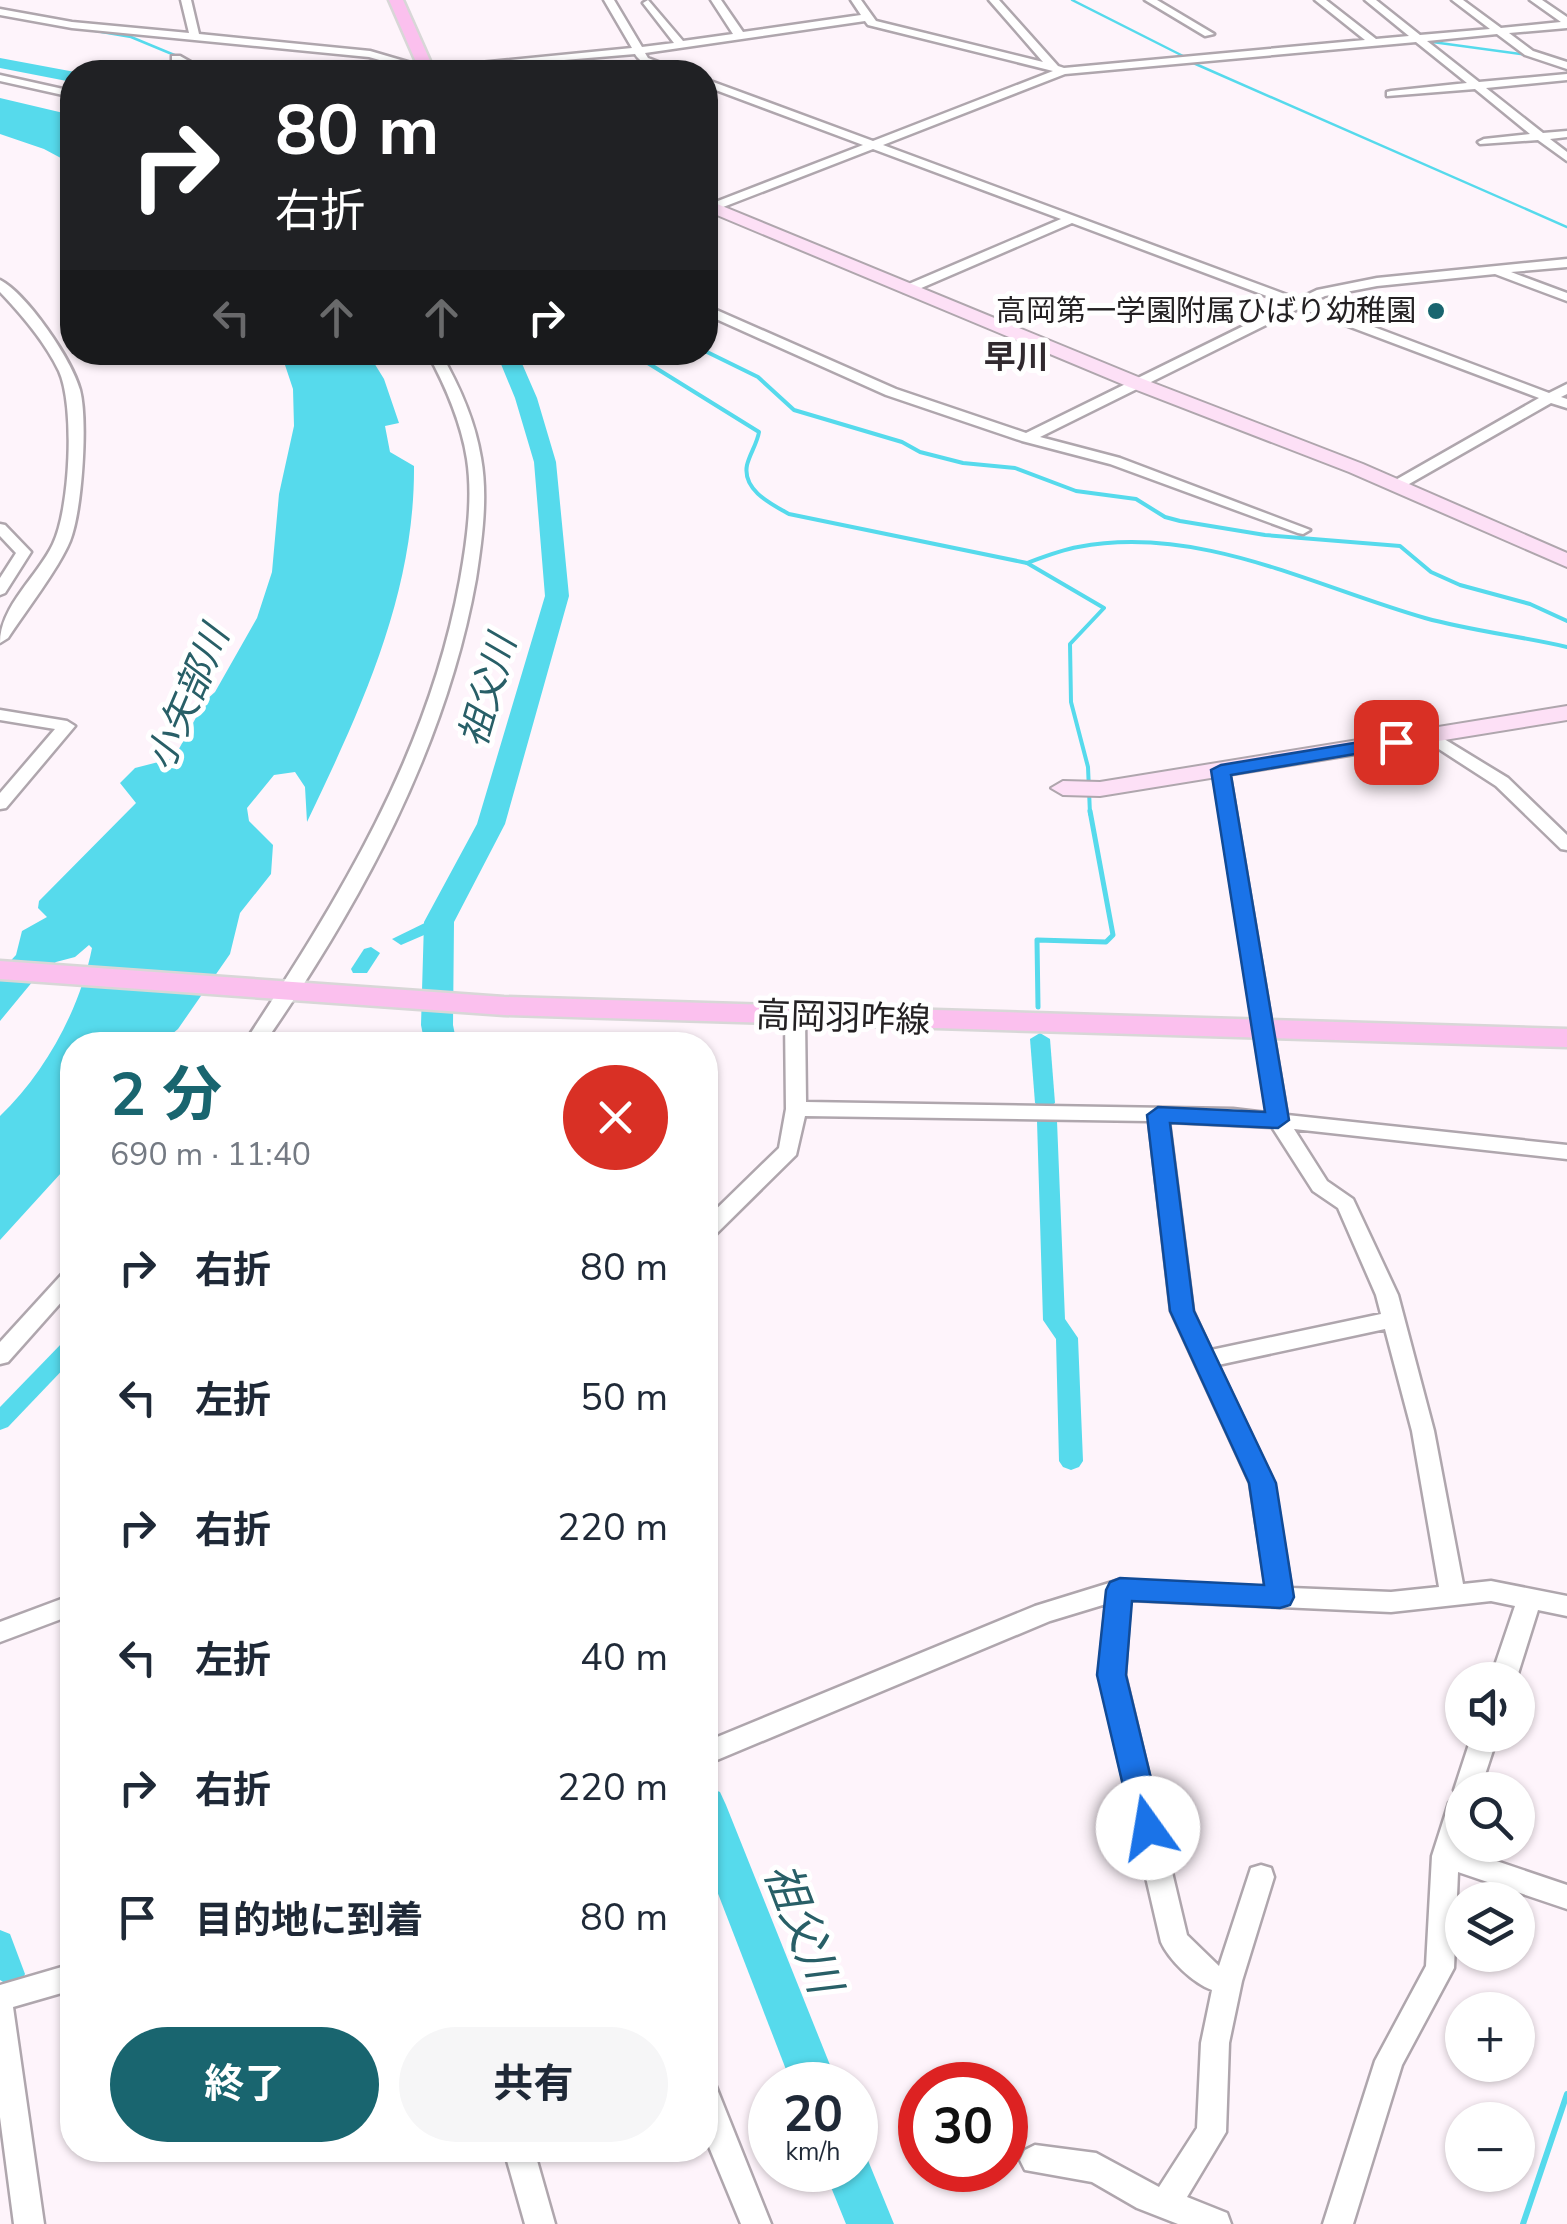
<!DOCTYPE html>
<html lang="ja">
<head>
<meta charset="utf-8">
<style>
  :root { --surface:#fff; --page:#f6f6f7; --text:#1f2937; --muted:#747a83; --accent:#19656f }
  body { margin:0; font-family:"Nunito Sans","Noto Sans JP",sans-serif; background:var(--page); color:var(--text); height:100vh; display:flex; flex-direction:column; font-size:38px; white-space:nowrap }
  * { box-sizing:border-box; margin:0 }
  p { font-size:32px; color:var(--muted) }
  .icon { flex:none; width:55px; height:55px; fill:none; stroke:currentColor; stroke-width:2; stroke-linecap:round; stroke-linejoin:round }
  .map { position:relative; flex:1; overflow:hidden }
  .side { position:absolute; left:60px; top:1032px; width:658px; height:1130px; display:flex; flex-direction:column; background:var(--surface); border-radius:40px; box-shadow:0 2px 8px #0004 }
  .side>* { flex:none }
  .top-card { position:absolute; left:60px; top:60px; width:658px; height:305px; border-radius:40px; box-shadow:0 2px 8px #0004; background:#202124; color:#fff; overflow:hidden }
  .buttons { position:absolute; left:1445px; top:1662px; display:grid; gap:20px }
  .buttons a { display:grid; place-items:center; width:90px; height:90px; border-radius:50%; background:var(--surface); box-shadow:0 2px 8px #0004; font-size:50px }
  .speed { position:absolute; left:748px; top:2062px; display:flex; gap:20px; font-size:50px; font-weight:700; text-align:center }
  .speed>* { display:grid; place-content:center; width:130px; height:130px; border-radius:50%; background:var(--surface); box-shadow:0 2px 8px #0004; line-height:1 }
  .speed small { font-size:25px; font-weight:400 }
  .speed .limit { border:15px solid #d22; background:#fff; color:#111 }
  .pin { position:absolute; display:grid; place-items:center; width:85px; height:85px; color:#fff; margin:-42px; border-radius:20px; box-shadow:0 5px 15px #0006 }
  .me { position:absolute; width:110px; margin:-55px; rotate:347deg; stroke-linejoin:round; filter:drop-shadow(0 0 8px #0008) }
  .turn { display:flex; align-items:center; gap:35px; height:210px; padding:0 50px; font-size:45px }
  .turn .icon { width:130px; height:130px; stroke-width:2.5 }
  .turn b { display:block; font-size:70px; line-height:85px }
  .lanes { display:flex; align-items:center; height:95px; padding:0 50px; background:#0003; justify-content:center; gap:50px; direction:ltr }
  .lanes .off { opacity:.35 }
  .round { display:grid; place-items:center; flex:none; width:105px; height:105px; border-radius:52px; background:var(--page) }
  .head { display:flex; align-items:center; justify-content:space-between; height:170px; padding:0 50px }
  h1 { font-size:60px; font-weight:700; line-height:75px; color:var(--accent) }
  .action { display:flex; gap:20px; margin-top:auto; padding:20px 50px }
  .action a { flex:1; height:115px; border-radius:60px; background:var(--accent); color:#fff; font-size:40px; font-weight:700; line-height:115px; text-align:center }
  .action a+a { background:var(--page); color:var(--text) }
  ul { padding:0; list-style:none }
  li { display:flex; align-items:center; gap:30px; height:130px; padding:0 50px }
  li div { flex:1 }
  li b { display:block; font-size:38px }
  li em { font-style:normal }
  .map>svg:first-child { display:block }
</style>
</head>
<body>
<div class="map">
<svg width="1567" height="2224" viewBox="0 0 1567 2224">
  <rect width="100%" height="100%" fill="#fef4fb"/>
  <g fill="#56daec">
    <path d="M0,98L72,115V164L44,149L0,134Z"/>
    <path d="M281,353H368L384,379L399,423L385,426L390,452L414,466C415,594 361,709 307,822L305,787L295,772L274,775L247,808L249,821L273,845L271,874L240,913L230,954L178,1029L159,1045H72V1161L0,1240V1116C45,1073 80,1009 92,948L89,945L75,957L56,962L33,981L0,1021V972L16,955L22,931L47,917L38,908L39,901L136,803L120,783L135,768L174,758L205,701L215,692L257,618L272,572L279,494L294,426L293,389Z"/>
  </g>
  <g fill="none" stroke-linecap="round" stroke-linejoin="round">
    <g stroke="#56daec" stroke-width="2.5">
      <path d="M1072,0L1185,57"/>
      <path d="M90,30L131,37L184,59"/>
      <path d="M1425,41L1528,55"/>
      <path d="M1191,62L1567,227"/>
    </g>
    <g stroke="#56daec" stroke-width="4">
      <path d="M705,351L758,377L794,410L902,442L920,452L963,463L1015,468L1076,491L1136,499L1165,517L1180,521L1265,535L1400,546L1431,572L1460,585L1530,604L1567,621"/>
      <path d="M630,352L759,432C757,444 750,453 747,465C742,490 771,504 789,514L1027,563L1104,608L1070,644L1071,702L1088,767L1090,814"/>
      <path d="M1027,563C1043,557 1061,550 1078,547C1198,524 1313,586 1425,618C1472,631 1520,636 1567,647"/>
    </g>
    <path stroke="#56daec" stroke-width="5" d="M1038,1007L1037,940L1106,942L1113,935L1090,811"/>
    <path stroke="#56daec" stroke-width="6" d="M1523,2224L1567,2094"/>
    <g fill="#56daec" fill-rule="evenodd">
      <path d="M439,916L445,918L448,922L445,926L401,945L392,939Z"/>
      <path d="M371,947L380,953L367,973H353L351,969L364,949Z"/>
      <path d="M335,1033L345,1039L340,1045H319L328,1035Z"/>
      <path d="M1040,1033L1050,1039L1055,1103L1045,1110L1035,1103L1030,1039Z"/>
      <path d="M1047,1114L1057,1121L1065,1319L1078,1338L1083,1461L1079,1467L1071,1470L1063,1467L1059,1461L1056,1339L1043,1320L1037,1121Z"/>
      <path d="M72,1339V1360L8,1427L0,1430V1407L64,1341Z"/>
      <path d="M0,1930L10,1934L25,1974L21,1983L11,1987L0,1980Z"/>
    </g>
    <g fill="#56daec" fill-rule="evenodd">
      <path d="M0,58L75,72L72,82L0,68Z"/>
      <path d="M496,352H517L537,398L556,462L569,596L505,824L454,922L453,1025L457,1045H425L421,1025L424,922L477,824L545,596L534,462L515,398Z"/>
      <path d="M705,1786L720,1792L726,1805L838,2085H792L705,1860Z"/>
      <path d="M855,2149L865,2153L894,2224H846L824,2170H855Z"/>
    </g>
    <defs>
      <g id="street">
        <path d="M181,0H191L199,34L370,51L428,68L632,48L604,0H614L642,47L674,43L643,3L648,0L683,41L733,34L711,0H721L743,32L861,15L851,0H861L876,21L1043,62L989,0H999L1058,66L1064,68L1365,40L1315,0H1326L1376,39L1409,36L1365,0H1376L1420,35L1490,29L1452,0H1463L1501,28L1561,22L1530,0H1542L1567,17V28L1509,33L1533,51L1567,62V69L1525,55L1497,34L1427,41L1479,82L1567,74V80L1486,88L1543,133L1567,131V137L1550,139L1567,152V161L1538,140L1480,144L1478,142L1484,139L1530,134L1475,89L1387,96V92L1391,91L1467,83L1416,42L1065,74L883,145L1298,299L1317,290L1377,278L1567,259V267L1511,272L1567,293V301L1495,274L1377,286L1325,296L1310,303L1549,393L1567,384V394L1561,397L1567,399V408L1551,403L1402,488H1392V482L1539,398L1300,308L1040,437L1120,458L1310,530L1303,534L1298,533L1110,464L1022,441L886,395L705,314V305L896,389L1026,433L1288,304L1072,223L912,292H904V286L1061,219L873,149L705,214V206L863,145L705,86V79L873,141L1053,71L868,25L865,21L645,53L648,58L684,72C668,72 644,69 635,54L422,72L369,57L72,28L0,15V9L72,22L189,33Z"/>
        <path d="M1145,0H1157L1214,34L1205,36Z"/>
        <path d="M172,56H180L208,72H196L172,60Z"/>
        <path d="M0,75L72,91V97L0,81Z"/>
        <path d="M0,280C27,294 72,360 80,390C88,421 82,511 70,541C59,568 25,612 8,638L0,643C0,606 38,576 53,544C70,509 75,406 59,371C45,342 22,315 0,292Z"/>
        <path d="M427,352H440C459,385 475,420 481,458C488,497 482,540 476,579C446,748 360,905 263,1045H243C339,899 428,755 460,580C467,541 473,498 467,459C461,421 445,385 427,352Z"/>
        <path d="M0,524L5,525L31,552L5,593L0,595V578L16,553L0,536Z"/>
        <path d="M0,710L67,721L75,726L6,808L0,809V793L55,729L0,720Z"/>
        <path d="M1431,731L1508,778L1567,835V850L1561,849L1496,786L1425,740V732Z"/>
        <path d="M1221,766L1229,771L1287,1115L1567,1145V1159L1294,1129L1327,1181L1353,1199L1398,1295L1434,1431L1463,1584L1491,1581L1567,1596V1616L1538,1610L1516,1680H1490L1515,1606L1491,1601L1391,1612L1130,1600L1125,1675L1187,1935L1219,1966L1251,1868L1261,1865L1271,1868L1274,1877L1242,1981L1229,2043L1226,2132L1187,2197L1227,2213L1231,2224H1178L1137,2208L1092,2182L1025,2170L1020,2160L1025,2150L1035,2145L1096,2153L1159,2187L1197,2128L1201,2043L1212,1990C1193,1983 1169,1960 1161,1942L1099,1675L1106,1604L1050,1621L705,1765V1742L1035,1606L1119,1580L1266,1587L1250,1483L1171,1311L1149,1121L805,1116L796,1155L712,1238L705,1240V1220L779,1148L786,1109L785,1017L795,1011L805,1017L806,1102L1233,1109L1267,1113L1213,771ZM1169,1122L1272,1127L1313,1191L1338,1208L1376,1295L1381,1314L1211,1350L1193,1311ZM1385,1329L1412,1431L1439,1587L1391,1592L1291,1588L1274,1483L1218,1365Z"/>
        <path d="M72,1269V1290L8,1362L0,1364V1342L64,1272Z"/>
        <path d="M72,1595V1615L0,1642V1622Z"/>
        <path d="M1472,1735H1498L1480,1790H1462L1461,1849L1567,1885V1909L1458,1872L1454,1968L1402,2065L1353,2224H1323L1375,2061L1426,1966L1432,1856L1449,1803L1456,1794L1454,1790Z"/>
        <path d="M72,1964V1990L13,2007L44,2224H14L0,2117V1985Z"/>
        <path d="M705,2080L715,2084L771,2224H741L705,2137Z"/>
        <path d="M504,2150H534L555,2224H525Z"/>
      </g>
      <g id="secondary">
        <path d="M705,199L1143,379L1363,464L1567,553V567L1349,472L1129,387L705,210Z"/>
        <path d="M1567,706V720L1100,796L1063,795L1051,788L1063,781L1100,782Z"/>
      </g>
      <g id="primary">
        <path d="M389,0H403L435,72L420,71Z"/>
        <path d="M0,961L504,997L1567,1029V1047L504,1015L0,979Z"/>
      </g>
    </defs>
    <use href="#street" stroke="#afa6ad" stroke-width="5"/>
    <use href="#secondary" stroke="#afa6ad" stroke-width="4"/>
    <use href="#primary" stroke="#d8d7d7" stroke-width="5"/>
    <use href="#street" fill="#fff" fill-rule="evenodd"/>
    <use href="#secondary" fill="#fde0f6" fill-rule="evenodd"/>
    <use href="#primary" fill="#fbc0ee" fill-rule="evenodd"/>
  </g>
  <path fill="#1a73e8" stroke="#114b97" stroke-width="2.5" d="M1396,736L1405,742L1402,746L1231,775L1289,1120L1278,1128L1170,1123L1194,1311L1276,1483L1294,1597L1290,1605L1280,1608L1132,1601L1126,1675L1163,1828L1158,1837L1148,1841L1137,1837L1133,1828L1097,1675L1106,1590L1110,1582L1120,1578L1264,1585L1249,1483L1170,1311L1147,1115L1158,1107L1265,1112L1211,770L1221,765Z"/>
  <circle fill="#19656f" stroke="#fff" stroke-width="4" cx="1436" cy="311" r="10"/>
  <g text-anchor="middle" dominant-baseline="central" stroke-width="10" stroke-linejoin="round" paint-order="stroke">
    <g font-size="30" fill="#242123" stroke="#fff" text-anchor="end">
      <text x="1416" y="311">高岡第一学園附属ひばり幼稚園</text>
    </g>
    <g font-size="32" font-weight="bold" fill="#312a2f" stroke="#fff">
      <text x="1016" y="357">早川</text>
    </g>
    <g font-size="35" fill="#242123" stroke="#fff">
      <text transform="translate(843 1018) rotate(2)">高岡羽咋線</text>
    </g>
    <g font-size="38" font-style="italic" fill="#285f67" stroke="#fff">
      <text transform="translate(488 691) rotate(-74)">祖父川</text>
      <text transform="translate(188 698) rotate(-67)">小矢部川</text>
    </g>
    <g font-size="45" font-style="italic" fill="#285f67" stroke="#fff">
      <text transform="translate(802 1928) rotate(69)">祖父川</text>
    </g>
  </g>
</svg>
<div class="buttons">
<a><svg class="icon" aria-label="sound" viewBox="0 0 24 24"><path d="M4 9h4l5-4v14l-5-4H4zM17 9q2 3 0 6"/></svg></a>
<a><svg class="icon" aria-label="search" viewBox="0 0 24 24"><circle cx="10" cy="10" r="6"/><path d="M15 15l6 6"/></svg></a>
<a><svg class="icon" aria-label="layers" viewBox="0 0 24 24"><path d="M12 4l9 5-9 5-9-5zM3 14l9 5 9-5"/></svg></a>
<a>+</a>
<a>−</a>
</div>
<div class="speed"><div>20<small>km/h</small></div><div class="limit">30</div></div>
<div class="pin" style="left:1396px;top:742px;background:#d93025"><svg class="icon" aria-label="arrive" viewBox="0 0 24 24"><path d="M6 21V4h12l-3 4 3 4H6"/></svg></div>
<svg class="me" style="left:1148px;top:1828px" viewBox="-20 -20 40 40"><circle r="19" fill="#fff"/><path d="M0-13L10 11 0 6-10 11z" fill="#1a73e8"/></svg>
<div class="top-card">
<div class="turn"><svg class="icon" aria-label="right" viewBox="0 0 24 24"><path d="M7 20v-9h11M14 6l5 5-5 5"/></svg><div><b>80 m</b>右折</div></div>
<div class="lanes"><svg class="icon off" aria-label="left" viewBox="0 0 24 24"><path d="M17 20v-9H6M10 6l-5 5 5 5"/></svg><svg class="icon off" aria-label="ahead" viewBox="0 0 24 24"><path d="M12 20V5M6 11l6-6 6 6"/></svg><svg class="icon off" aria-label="ahead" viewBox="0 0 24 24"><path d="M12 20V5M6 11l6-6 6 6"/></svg><svg class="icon" aria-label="right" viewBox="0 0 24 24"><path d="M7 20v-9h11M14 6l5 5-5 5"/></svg></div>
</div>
<section class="side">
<div class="head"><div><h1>2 分</h1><p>690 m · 11:40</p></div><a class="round" style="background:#d93025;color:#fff"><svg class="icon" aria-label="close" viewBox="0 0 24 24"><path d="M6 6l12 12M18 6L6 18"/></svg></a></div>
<ul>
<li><svg class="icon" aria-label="right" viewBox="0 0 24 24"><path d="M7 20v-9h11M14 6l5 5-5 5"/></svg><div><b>右折</b></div><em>80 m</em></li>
<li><svg class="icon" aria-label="left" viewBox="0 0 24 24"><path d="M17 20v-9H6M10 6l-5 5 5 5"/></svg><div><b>左折</b></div><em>50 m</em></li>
<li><svg class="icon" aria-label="right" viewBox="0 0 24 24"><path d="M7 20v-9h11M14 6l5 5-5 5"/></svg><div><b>右折</b></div><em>220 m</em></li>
<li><svg class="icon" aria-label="left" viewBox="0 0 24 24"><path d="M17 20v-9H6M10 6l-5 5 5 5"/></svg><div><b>左折</b></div><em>40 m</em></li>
<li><svg class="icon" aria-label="right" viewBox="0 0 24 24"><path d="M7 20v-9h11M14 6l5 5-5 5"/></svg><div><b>右折</b></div><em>220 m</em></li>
<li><svg class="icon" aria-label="arrive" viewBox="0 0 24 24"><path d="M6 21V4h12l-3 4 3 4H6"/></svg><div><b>目的地に到着</b></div><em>80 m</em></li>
</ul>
<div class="action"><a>終了</a><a>共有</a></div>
</section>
</div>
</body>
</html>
